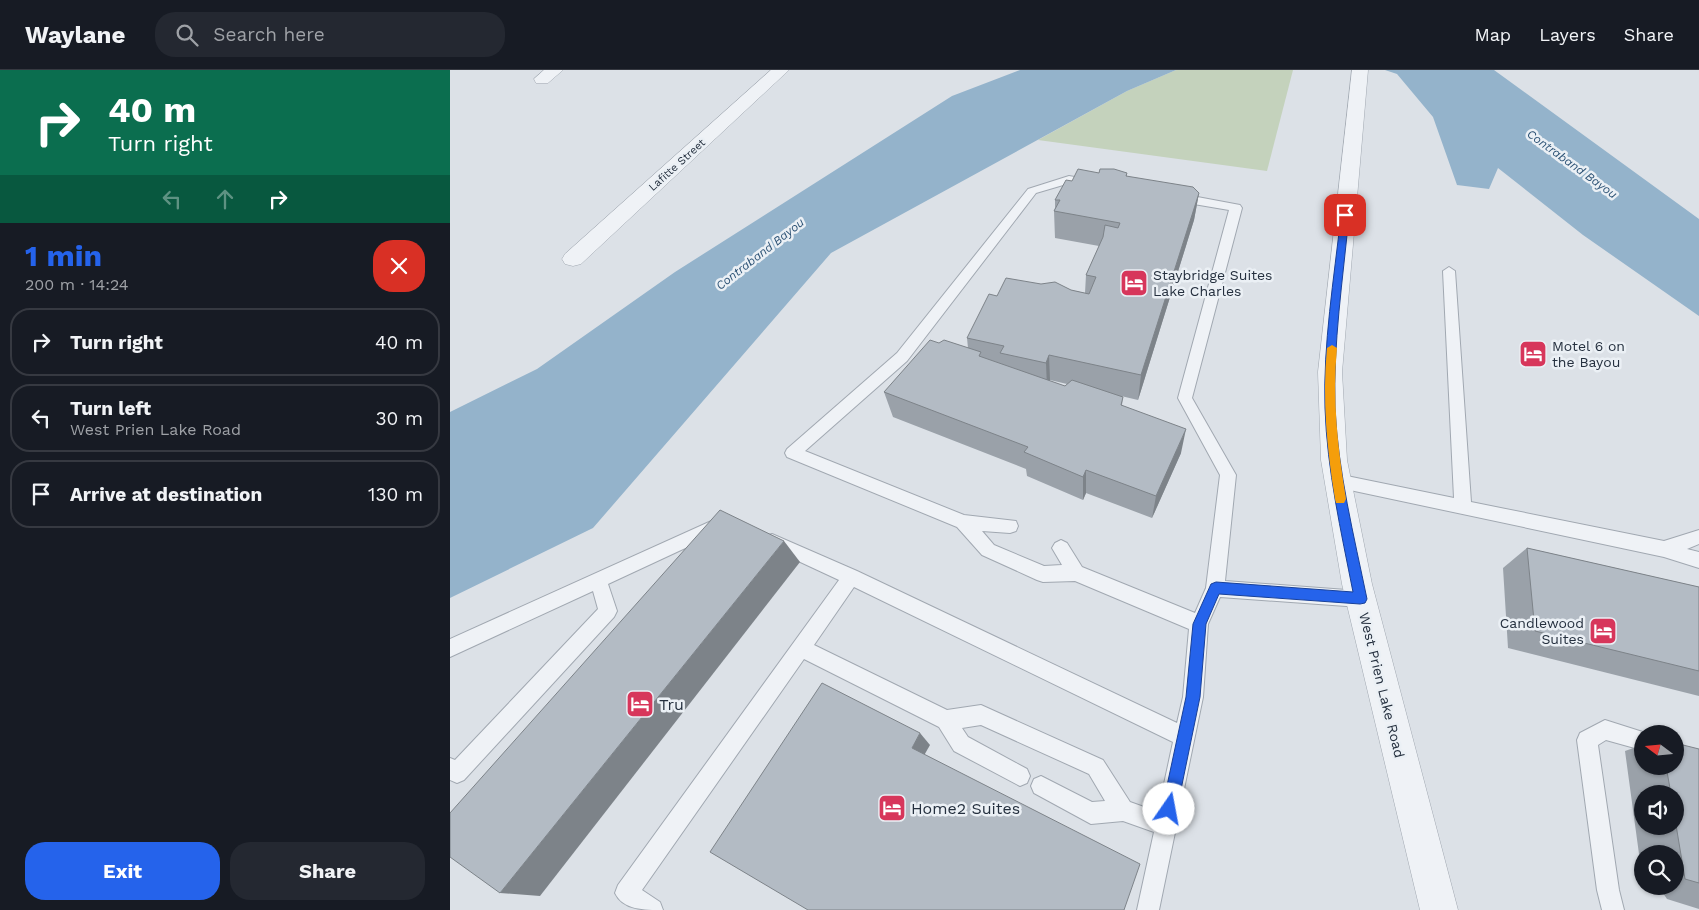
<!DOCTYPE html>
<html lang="en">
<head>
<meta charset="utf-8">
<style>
  :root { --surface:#171b24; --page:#242831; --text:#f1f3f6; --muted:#9ea1a6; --line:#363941; --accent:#2563eb }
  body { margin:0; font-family:"Work Sans",sans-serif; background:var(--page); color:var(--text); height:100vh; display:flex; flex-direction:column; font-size:19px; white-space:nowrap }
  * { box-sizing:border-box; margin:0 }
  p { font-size:16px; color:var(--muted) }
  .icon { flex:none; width:28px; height:28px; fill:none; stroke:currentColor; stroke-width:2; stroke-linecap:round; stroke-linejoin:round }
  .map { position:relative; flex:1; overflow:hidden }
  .sheet { display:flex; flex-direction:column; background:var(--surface); width:450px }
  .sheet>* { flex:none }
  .top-card { background:#0b6e4f; color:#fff; overflow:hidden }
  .needle { width:32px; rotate:286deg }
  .fabs { position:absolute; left:1184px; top:655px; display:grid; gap:10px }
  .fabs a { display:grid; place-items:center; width:50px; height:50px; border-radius:50%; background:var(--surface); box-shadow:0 1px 4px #0004; font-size:25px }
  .pin { position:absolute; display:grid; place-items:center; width:42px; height:42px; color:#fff; margin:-21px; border-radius:10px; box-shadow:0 2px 8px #0006 }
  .me { position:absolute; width:55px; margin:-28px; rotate:12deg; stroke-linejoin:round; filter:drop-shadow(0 0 4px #0008) }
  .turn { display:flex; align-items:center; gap:18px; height:105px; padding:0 25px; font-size:22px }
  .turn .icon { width:65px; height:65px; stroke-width:2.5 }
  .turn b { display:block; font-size:35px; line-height:42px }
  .lanes { display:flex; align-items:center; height:48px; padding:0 25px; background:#0003; justify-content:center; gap:25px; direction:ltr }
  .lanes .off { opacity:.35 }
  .round { display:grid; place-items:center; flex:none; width:52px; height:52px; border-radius:20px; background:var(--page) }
  .summary { display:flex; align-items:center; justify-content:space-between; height:85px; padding:0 25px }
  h1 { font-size:30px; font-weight:700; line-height:38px; color:var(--accent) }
  .button { display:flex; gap:10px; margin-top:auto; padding:10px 25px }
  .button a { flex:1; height:58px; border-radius:20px; background:var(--accent); color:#fff; font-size:20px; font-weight:700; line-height:58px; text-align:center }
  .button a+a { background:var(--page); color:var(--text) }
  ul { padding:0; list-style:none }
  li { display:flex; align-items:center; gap:15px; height:68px; margin:0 10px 8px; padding:0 15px; border:2px solid var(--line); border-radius:20px }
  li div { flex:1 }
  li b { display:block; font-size:19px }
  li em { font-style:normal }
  header { display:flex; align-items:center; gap:30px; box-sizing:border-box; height:70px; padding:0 25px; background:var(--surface); border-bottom:1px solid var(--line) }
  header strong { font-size:24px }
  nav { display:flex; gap:28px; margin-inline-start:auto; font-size:18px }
  .search { width:350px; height:45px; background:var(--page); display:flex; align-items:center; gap:12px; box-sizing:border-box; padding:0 18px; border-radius:20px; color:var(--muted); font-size:19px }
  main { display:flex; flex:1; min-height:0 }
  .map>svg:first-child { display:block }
</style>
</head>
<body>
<header>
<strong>Waylane</strong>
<div class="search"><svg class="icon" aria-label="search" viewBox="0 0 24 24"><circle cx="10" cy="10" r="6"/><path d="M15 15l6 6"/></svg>Search here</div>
<nav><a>Map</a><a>Layers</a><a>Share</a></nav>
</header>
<main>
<section class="sheet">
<div class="top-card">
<div class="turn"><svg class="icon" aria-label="right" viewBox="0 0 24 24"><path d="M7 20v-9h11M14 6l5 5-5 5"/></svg><div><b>40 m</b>Turn right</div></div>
<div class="lanes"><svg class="icon off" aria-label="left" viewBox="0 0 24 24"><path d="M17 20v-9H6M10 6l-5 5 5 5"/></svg><svg class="icon off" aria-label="ahead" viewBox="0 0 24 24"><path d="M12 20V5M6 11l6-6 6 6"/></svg><svg class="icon" aria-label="right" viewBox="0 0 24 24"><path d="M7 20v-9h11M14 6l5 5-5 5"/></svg></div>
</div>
<div class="summary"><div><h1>1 min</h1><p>200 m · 14:24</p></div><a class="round" style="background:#d93025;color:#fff"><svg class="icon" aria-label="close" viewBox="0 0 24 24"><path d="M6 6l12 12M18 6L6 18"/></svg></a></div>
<ul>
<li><svg class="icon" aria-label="right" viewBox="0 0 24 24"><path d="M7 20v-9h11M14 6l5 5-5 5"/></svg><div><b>Turn right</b></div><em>40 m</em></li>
<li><svg class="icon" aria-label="left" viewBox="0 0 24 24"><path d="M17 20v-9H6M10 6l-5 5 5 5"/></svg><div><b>Turn left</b><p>West Prien Lake Road</p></div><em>30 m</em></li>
<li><svg class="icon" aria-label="arrive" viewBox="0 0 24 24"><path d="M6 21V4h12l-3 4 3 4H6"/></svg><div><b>Arrive at destination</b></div><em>130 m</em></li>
</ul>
<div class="button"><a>Exit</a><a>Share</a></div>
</section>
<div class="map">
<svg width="1249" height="840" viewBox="0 0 1249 840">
  <rect width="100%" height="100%" fill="#dce1e7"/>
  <path fill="#c4d2bc" d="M726,0H843L817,101L588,70L677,21Z"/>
  <g fill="#94b3cb">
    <path d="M570,0H726L677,21L381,183L143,458L0,528V342L87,299L225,202L502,26Z"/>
    <path d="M935,0H1044L1249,149V246L1133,165L1048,98L1039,119L1007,115L983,47L947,4Z"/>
  </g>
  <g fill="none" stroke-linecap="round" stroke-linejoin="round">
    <defs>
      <g id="service">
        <path d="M619,106L647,111L649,113L643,116L620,113L586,123L457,291L355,381L514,445L566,451L568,456L566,461L560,463L532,461L544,475L594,496L612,495L602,478L605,473L611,470L617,473L632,497L745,543L756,518L770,405L728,328L779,140L726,131L720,127L726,123L790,135L792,138L742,328L786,405L775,511L910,521L916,523L919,529L916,535L910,537L770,527L758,554L753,627L709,840H687L704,762L673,751L641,754L584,723L581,716L584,709L591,706L642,732L655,731L639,704L531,655L512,658L518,667L577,699L580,706L577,713L570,716L504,681L489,657L354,589L192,820L210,832L213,840C194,840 173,840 165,823L168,815L389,510L316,476L313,471L316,466L322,464L407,501L727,653L733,627L739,559L625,511L593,512L587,510L532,485L507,457L337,387L335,383L337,379L447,283L578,119ZM404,517L723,672L708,742L680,732L653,690L531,635L497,640L364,575Z"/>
        <path d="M999,197L1005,201L1021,432L1214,471L1249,460V474L1237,479L1249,482V498L1214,487L881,416L879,411L881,406L887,404L1004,428L993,201Z"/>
        <path d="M268,448L274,450L276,455L274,460L158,514L167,541L164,547L14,710L7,713L0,710V688L5,690L148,539L143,521L0,587V569Z"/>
        <path d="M1155,650L1199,664H1192V680L1156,670L1148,675L1169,820L1174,840H1152L1147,820L1127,670L1130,663Z"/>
      </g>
      <g id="minor">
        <path d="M94,0H113L98,13H86L84,9Z"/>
        <path d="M321,0H339L131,194L123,196L115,194L112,189L115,184Z"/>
      </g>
      <path id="tertiary" d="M902,0H918L892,302L897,390L922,514L1008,840H970L892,514L871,390L868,302Z"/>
    </defs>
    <use href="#service" stroke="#a1a8b1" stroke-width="2"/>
    <use href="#minor" stroke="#a1a8b1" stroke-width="1"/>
    <use href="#tertiary" stroke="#a1a8b1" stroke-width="1"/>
    <use href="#service" fill="#eff2f6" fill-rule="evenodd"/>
    <use href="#minor" fill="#eff2f6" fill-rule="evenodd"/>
    <use href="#tertiary" fill="#eff2f6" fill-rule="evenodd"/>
  </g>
  <g fill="#9aa1a9" fill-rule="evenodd">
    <path d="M649,103H677V107L749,123L744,150L688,330L671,326L673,327L672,335L731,383L702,448L636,423L633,430L577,406L576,399L443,347L434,322L489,273L518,278L517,268L547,226L591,214L635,223L636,205L649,176L605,168L604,141L605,138V130L622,111ZM600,310L617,314L615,316L600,311Z"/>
    <path d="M1077,478L1249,517V626L1058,578L1053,498Z"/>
    <path d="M1192,675V696H1225L1249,679V839L1217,829L1209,817L1206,816H1225V784H1192V806L1175,681ZM1192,724H1225V756H1192Z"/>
  </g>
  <g fill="#7d8389">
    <path d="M749,123L744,150L688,330L691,305Z"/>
    <path d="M599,285L600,310L597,318L596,293Z"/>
    <path d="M736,359L731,383L702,448L706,426Z"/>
    <path d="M636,400V423L633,430V407Z"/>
    <path d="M334,471L350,492L90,826L50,823Z"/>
    <path d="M470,663L480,675L472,689L462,678Z"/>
  </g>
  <g fill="#b3bbc4" stroke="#7d8389">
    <path d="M628,99L649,103L650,99H664L677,103L676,106L743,117L749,123L691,305L599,285L596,293L550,283L554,276L517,268L539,224L547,226L556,208L591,214L605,212L621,220L639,224L646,207L636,205L653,167L655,155L668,158L670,153L604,141L610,130H605L616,110L622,111Z"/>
    <path d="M480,270L489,273L494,270L531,282L529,286L615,316L622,310L673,327L671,335L736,359L706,426L636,400L633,407L574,382L578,377L434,322Z"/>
    <path d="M270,440L334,471L50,823L0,787V743Z"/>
    <path d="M1077,478L1249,517V601L1085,561Z"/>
    <path d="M372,613L470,663L462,678L690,794L674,840H358L260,782Z"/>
    <path d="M1225,673L1249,679V813L1235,809L1225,749V724H1221L1216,696H1225Z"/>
  </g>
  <path fill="#2563eb" stroke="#184099" d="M895,142L899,145C893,209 883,273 885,338C888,402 904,466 917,529L915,533L910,534L769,524L756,554L750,627L727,739L725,744L719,746L714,744L712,739L736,627L743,554L761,514L766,512L903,522C891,461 877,400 875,338C873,274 884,209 891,145Z"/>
  <path fill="#f59e0b" d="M882,275L887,278C882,329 888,379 896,429L894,433H886L885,429C877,379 872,329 877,278Z"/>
  <defs>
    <symbol id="hotel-square" viewBox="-11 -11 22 22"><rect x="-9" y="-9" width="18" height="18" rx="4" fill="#d7365b" stroke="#ebf0f5"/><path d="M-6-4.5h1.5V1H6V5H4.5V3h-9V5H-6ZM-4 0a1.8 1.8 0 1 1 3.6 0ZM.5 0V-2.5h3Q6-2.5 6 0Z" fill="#fff"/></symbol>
  </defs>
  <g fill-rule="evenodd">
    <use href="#hotel-square" x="668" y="197" width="32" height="32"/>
    <use href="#hotel-square" x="1067" y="268" width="32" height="32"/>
    <use href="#hotel-square" x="1137" y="545" width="32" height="32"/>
    <use href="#hotel-square" x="174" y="618" width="32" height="32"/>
    <use href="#hotel-square" x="426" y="722" width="32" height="32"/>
  </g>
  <g text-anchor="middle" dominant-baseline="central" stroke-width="5" stroke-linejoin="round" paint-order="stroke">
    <g font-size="11" fill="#25303f" stroke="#ebf0f5">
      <text transform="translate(227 95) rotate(-42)">Lafitte Street</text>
    </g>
    <g font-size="12" font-style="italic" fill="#2c5275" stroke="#ebf0f5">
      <text transform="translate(1122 94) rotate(36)">Contraband Bayou</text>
      <text transform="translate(310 184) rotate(-38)">Contraband Bayou</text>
    </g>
    <g font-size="14" fill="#25303f" stroke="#ebf0f5" text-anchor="start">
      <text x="703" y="205">Staybridge Suites<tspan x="703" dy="16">Lake Charles</tspan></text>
      <text x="1102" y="276">Motel 6 on<tspan x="1102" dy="16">the Bayou</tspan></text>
      <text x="1134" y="553" text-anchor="end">Candlewood<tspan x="1134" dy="16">Suites</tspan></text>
    </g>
    <g font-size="14" fill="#25303f" stroke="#ebf0f5">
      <text transform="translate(932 615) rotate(76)">West Prien Lake Road</text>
    </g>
    <g font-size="16" fill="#25303f" stroke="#ebf0f5" text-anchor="start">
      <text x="209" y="634">Tru</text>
      <text x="461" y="738">Home2 Suites</text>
    </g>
  </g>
</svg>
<div class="fabs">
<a><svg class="needle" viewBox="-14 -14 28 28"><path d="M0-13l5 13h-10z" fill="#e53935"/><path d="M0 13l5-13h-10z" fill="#9ea1a6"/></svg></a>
<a><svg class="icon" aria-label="sound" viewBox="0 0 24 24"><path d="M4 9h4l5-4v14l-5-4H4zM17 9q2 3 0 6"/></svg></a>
<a><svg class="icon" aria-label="search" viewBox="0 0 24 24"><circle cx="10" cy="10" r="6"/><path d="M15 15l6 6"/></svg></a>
</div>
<div class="pin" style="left:895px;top:145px;background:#d93025"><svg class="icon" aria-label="arrive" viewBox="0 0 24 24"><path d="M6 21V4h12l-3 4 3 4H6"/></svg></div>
<svg class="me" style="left:719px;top:739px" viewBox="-20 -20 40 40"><circle r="19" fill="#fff"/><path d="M0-13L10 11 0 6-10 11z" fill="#2563eb"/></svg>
</div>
</main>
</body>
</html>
